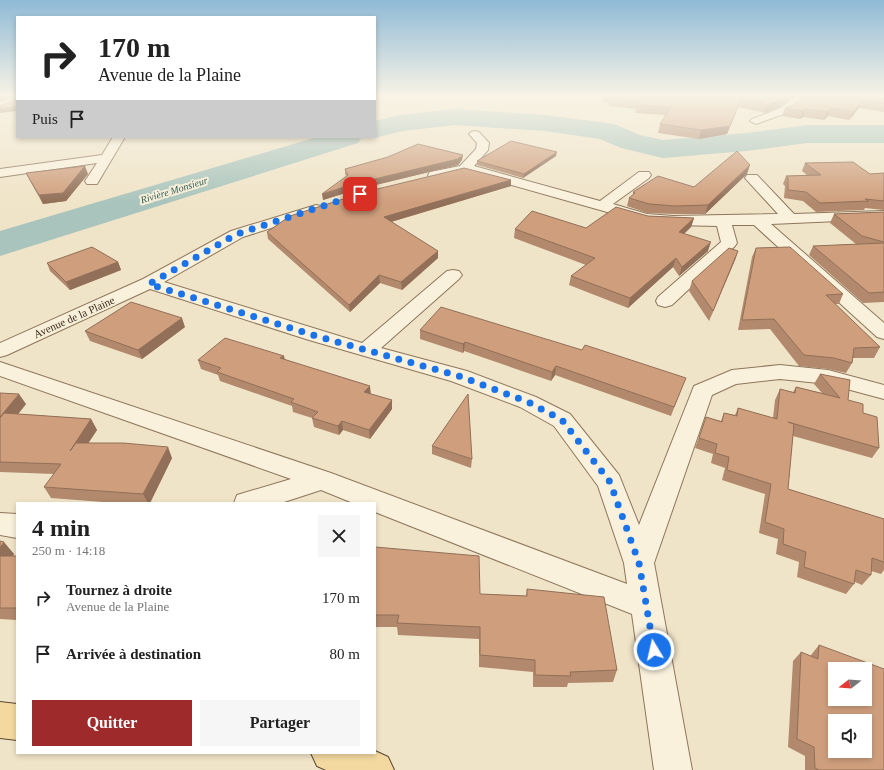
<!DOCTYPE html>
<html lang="fr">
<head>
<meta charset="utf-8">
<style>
  :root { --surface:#fff; --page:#f6f6f6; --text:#222; --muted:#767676; --accent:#9e2a2b }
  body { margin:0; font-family:Georgia,serif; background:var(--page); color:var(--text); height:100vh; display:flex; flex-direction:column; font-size:15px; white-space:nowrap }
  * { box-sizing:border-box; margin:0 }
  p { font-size:13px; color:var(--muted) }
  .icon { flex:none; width:22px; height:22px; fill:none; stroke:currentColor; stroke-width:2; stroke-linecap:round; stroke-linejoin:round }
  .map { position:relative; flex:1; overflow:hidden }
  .sheet { position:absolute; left:16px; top:502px; width:360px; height:252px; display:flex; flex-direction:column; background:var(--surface); border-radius:0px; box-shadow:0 2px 6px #0003 }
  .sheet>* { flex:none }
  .guide { position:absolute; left:16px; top:16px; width:360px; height:122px; border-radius:0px; box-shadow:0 2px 6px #0003; background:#fff; color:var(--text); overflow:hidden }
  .needle { width:26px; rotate:253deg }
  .buttons { position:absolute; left:828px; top:662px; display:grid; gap:8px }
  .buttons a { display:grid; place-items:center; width:44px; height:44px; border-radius:0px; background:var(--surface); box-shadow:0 2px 6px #0003; font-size:20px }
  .pin { position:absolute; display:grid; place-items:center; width:34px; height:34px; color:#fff; margin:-17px; border-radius:8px; box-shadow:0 2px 6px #0006 }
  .me { position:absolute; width:44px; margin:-22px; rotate:351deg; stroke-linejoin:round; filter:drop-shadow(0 0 3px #0008) }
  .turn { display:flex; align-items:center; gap:14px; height:84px; padding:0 16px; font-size:18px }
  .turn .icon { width:52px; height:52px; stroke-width:2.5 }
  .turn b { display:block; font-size:28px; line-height:34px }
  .then { display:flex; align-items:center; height:38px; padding:0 16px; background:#0003; gap:8px; font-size:15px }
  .round { display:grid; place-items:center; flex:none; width:42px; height:42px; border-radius:0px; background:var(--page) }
  .overview { display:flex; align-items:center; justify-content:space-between; height:68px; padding:0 16px }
  h1 { font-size:24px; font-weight:700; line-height:30px }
  .primary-button { display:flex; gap:8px; margin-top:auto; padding:8px 16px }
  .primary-button a { flex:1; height:46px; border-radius:0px; background:var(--accent); color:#fff; font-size:16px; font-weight:700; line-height:46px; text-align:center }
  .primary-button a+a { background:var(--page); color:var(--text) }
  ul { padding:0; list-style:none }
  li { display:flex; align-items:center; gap:12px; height:56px; padding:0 16px }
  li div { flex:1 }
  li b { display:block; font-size:15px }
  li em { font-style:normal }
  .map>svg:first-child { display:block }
</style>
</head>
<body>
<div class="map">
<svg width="884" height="770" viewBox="0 0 884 770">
  <rect width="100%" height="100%" fill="#f0e4c8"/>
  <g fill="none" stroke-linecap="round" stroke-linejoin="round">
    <g fill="#a9c4bc" fill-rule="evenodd">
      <path d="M456,109L545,115L607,123L617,125L640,135L663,140L746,133L807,125H884V143H807L746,151L663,158L621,148L600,139L545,131L456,125L402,131L375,138L369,137H375V121L400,115Z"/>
      <path d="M317,137H362L358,143L0,256V231Z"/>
    </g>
    <defs>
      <g id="minor">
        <path d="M798,95H809L789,112L756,124L750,121L752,119L781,108Z"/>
        <path d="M475,131L479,132L489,143L488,150L474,166L600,201L639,172H649L651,175L649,178L613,204L647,214L673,216L778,214L745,178L747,175H757L794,214L884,211V219L771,224L884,323V339L877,337L754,225H732L737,243L735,246L672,305L665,307L658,305L656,301L658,297L721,242L717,226L673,225L646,223L473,174L464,173L435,179L430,178L428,175L430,172L460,166L476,149L477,143L469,134L471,132Z"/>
        <path d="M113,137H125L97,184H87L85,181L97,163L0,177V169L102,155Z"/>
        <path d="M316,205L321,206L323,209L321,212L243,237L164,282L362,343L447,271L453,270L459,271L462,275L459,279L381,348L467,371L536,397L570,414L619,475L639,525L694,386L732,370L780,365L828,370L884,385V399L828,384L780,379L736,384L712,395L654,563L692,770H654L632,614L375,512V503H353L321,490L281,503H234L237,495L291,479L0,376V362L331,473L627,584L624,563L598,486L554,426L520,407L451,381L309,340L150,289L7,355L0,357V343L143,279L231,231Z"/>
        <path d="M0,513L17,514V538L0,535Z"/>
      </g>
      <g id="major">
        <path d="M0,702L17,704V740L0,738Z"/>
        <path d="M375,751L388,757L394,770H326L317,766L311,753H375Z"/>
      </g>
    </defs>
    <use href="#minor" stroke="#8d765c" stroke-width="2"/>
    <use href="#major" stroke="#5b4430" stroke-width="2"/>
    <use href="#minor" fill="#faf1dc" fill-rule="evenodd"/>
    <use href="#major" fill="#f3d9a0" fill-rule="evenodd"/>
  </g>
  <g fill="#b2896c">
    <path d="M603,95H796L780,107L765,113L738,107L727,134L699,139L658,133L660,124L666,115L635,113L636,109L609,106V103L602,102Z"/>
    <path d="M884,95V112L859,108L849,120L828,116L824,120L803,117L800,119L782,116L785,108L793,105Z"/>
    <path d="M556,156L523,178L477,165V161Z"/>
    <path d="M462,160L458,165L355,190L323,200L347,177L345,174V169Z"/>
    <path d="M805,163L870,174L884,173V210L865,208L864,210L816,212L803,201L784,198L785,186L783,184L786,176L807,175L802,171Z"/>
    <path d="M26,173L88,174L66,201L43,204L30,181Z"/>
    <path d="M747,174L705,214H673L647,213L627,206L629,198L633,195V192L694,187Z"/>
    <path d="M511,180V186L391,222L438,258L402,290L380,283L350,312L268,239L267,232Z"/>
    <path d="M884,212V302L863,303L809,255L813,246L856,244L830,223L834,214Z"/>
    <path d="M648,216L694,218L691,227L684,234L708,251L679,276L673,267L628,308L569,285L571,276L586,265L514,238L515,229L586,228Z"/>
    <path d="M756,248L843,294L839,304H835L880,347L874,358H853L852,363L846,373L828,369L799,366L770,329L738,330L752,257Z"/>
    <path d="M738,251L735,260L709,321L689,291L692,281Z"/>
    <path d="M118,262L121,270L70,290L50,271L47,263Z"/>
    <path d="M185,327L142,359L90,341L85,331Z"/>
    <path d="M420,330L682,387L671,416L555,375L551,381L464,351L463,353L420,339Z"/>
    <path d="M198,360H285L370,386V394L392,400V409L370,439L343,430L339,435L314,427L312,418L293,412L292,406L220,381L218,375L201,369Z"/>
    <path d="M820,374L848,400L863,413L879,448L872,458L793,436L788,489L884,519V570L881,574L871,571V575L862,585L855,582L854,584L846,594L797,577L799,562L776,554L778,539L759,533L765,494L722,480L725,468L711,463L713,454L695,448L706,417L721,421L724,413L735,415L738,408L773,418L775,400L780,389L793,392L796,387L822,393L814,384Z"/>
    <path d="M0,393L26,404L18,414L91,419L97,430L88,443L172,458L150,503H116L51,498L44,487L54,474L0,472Z"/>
    <path d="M432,446L472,459L471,468L432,454Z"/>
    <path d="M0,541L14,554L13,556H17V620L0,619Z"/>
    <path d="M375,547L480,594L526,596L527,589L617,670L613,682L568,683L567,687H533V672L479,667V639L398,635L397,627H375Z"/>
    <path d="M819,645L884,770H805V756L788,747L793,661L801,652L810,656L811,655Z"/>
  </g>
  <g fill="#916f58">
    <path d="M6,95H16V96L0,102V97Z"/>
    <path d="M789,95H796L780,107L765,113L767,105Z"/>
    <path d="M741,99L738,107L727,134L699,139L701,130Z"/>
    <path d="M863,100L859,108L849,120L853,112Z"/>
    <path d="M17,106V111L0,113V109Z"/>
    <path d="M831,108L828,116L824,120L827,112Z"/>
    <path d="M806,109L803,117L800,119L803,111Z"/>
    <path d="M557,152L556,156L523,178L524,174Z"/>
    <path d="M463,155L462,160L458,165L355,190L323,200L322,194L354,184Z"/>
    <path d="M750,165L747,174L705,214L708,205Z"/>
    <path d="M85,166L88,174L66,201L43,204L39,195Z"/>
    <path d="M511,180V186L384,224V217Z"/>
    <path d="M694,218L691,227L676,241L679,232Z"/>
    <path d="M711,242L708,251L679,276L682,267Z"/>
    <path d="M438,251V258L402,290L401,282Z"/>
    <path d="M738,251L735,260L709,321L713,311Z"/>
    <path d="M676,258L673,267L628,308L630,298Z"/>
    <path d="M118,262L121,270L70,290L66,282Z"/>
    <path d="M379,275L380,283L350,312L349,305Z"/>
    <path d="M182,318L185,327L142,359L138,350Z"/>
    <path d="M465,342L464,351L463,353V344Z"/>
    <path d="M284,356L286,364L280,358Z"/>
    <path d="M556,366L555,375L551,381L552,372Z"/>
    <path d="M370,386L371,395L364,392Z"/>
    <path d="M19,394L26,404L0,437V417Z"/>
    <path d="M392,400V409L370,439L369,430Z"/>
    <path d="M91,419L97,430L76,462L70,451Z"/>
    <path d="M342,421L343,430L339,435L338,426Z"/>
    <path d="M168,447L172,458L150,503H148L143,494Z"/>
    <path d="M4,542L14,554L5,568L0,562V548Z"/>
  </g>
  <g fill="#cf9f7d" stroke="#916f58" fill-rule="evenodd">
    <path d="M0,95H6L0,97Z"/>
    <path d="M16,95H17V106L0,109V106L16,100Z"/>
    <path d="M603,95H789L783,99L767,105L741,99L730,126L701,130L660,124L671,107L636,105L639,102L610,98L612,96Z"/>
    <path d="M805,95H884V104L863,100L853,112L831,108L827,112L806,109L803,111L785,108L793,105Z"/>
    <path d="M511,141L557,152L524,174L477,161Z"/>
    <path d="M418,144L463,155L458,159L354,184L322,194L348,175L345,169L388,157Z"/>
    <path d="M737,151L750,165L708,205L675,206L649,204L629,198L635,193L633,192L658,176L694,187Z"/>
    <path d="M853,162L870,174L884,173V201L865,199L869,201L820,203L806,192L788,190V178L786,176L821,175L805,163Z"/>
    <path d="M85,166L63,193L39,195L26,173Z"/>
    <path d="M464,168L511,180L384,217L438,251L401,282L379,275L349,305L267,232L290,216L365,192Z"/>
    <path d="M616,207L648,216L694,218L679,232L711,242L682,267L676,258L630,298L571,276L595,258L515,229L532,211L586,228Z"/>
    <path d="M884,212V242L862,236L834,214Z"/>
    <path d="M884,243V292L869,293L813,246Z"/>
    <path d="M92,247L118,262L66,282L47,263Z"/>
    <path d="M790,247L843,294L826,295L880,347L854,348L852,363L834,358L804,355L774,319L742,320L756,248Z"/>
    <path d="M729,248L738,251L713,311L692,281Z"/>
    <path d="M131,302L182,318L138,350L85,331Z"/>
    <path d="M441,307L582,350L585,345L686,378L674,407L556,366L552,372L465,342L463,344L420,330Z"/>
    <path d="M225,338L284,356L280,358L370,386L364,392L392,400L369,430L342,421L338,426L312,418L318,412L291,402L294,399L217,372L221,368L198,360Z"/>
    <path d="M820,374L850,380L848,400L863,404V413L877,417L879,448L788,422L794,424L788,489L884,519V562L872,558L871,575L856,570L854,584L804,567L806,552L783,544L784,529L765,522L771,484L727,470L729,457L715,453L717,444L699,438L706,417L722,422L724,413L737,416L738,408L777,419L780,389L795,393L796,387L840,398Z"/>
    <path d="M0,393L19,394L0,417Z"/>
    <path d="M468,394L472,459L432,446Z"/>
    <path d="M4,413L91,419L70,451L76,443H123L168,447L143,494L44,487L61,464L0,462V418Z"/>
    <path d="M0,541L4,542L0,548Z"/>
    <path d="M375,547L479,556L480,594L527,596V589L604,597L617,670L570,672L571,676L535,675V660L480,655V627L397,623L399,615H375Z"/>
    <rect x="0" y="556" width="17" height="52"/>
    <path d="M819,645L884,669V770H819L815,768L814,747L797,739L801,652L818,659ZM835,669H865V699H835ZM835,721H865V751H835Z"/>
  </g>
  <linearGradient id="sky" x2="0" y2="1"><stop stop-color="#8fbad6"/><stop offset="0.47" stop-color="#f8f3e6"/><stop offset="1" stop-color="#f8f3e6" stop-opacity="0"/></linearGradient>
  <rect width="884" height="203" fill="url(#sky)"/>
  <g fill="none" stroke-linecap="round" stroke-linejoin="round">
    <path stroke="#1a73e8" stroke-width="7" stroke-dasharray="0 12.6" d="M360,194L237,234L149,284L316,336L459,376L528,402L562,420L610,482L639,563L654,650"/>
  </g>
  <g text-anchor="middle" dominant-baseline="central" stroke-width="4" stroke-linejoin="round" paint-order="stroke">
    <g font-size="10" font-style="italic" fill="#2f5d5a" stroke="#f7eed8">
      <text transform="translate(174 190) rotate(-17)">Rivière Monsieur</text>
    </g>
    <g font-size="11" fill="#3d2e20" stroke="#f7eed8">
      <text transform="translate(74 317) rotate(-24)">Avenue de la Plaine</text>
    </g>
  </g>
</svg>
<div class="buttons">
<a><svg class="needle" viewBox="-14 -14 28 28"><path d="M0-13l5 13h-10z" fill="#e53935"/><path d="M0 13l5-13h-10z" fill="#767676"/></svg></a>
<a><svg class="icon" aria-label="sound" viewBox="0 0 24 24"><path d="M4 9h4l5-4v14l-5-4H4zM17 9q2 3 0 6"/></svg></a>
</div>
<div class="pin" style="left:360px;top:194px;background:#d93025"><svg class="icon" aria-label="arrive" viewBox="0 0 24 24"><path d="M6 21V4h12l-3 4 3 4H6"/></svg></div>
<svg class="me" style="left:654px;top:650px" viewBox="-20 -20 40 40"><circle r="17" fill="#1a73e8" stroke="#fff" stroke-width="3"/><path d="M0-11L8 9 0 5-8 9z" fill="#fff"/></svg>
<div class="guide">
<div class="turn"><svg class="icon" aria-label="right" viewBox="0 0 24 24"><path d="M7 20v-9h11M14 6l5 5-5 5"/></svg><div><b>170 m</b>Avenue de la Plaine</div></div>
<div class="then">Puis<svg class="icon" aria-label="arrive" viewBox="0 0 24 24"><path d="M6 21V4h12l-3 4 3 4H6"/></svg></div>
</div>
<section class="sheet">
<div class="overview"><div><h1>4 min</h1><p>250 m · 14:18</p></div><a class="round"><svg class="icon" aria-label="close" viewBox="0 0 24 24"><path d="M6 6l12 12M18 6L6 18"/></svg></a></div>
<ul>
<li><svg class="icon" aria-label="right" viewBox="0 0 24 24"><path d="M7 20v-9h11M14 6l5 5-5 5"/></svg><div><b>Tournez à droite</b><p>Avenue de la Plaine</p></div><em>170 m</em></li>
<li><svg class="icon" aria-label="arrive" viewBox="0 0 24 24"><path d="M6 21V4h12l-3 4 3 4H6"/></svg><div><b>Arrivée à destination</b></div><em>80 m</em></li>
</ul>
<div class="primary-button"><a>Quitter</a><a>Partager</a></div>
</section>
</div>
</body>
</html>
